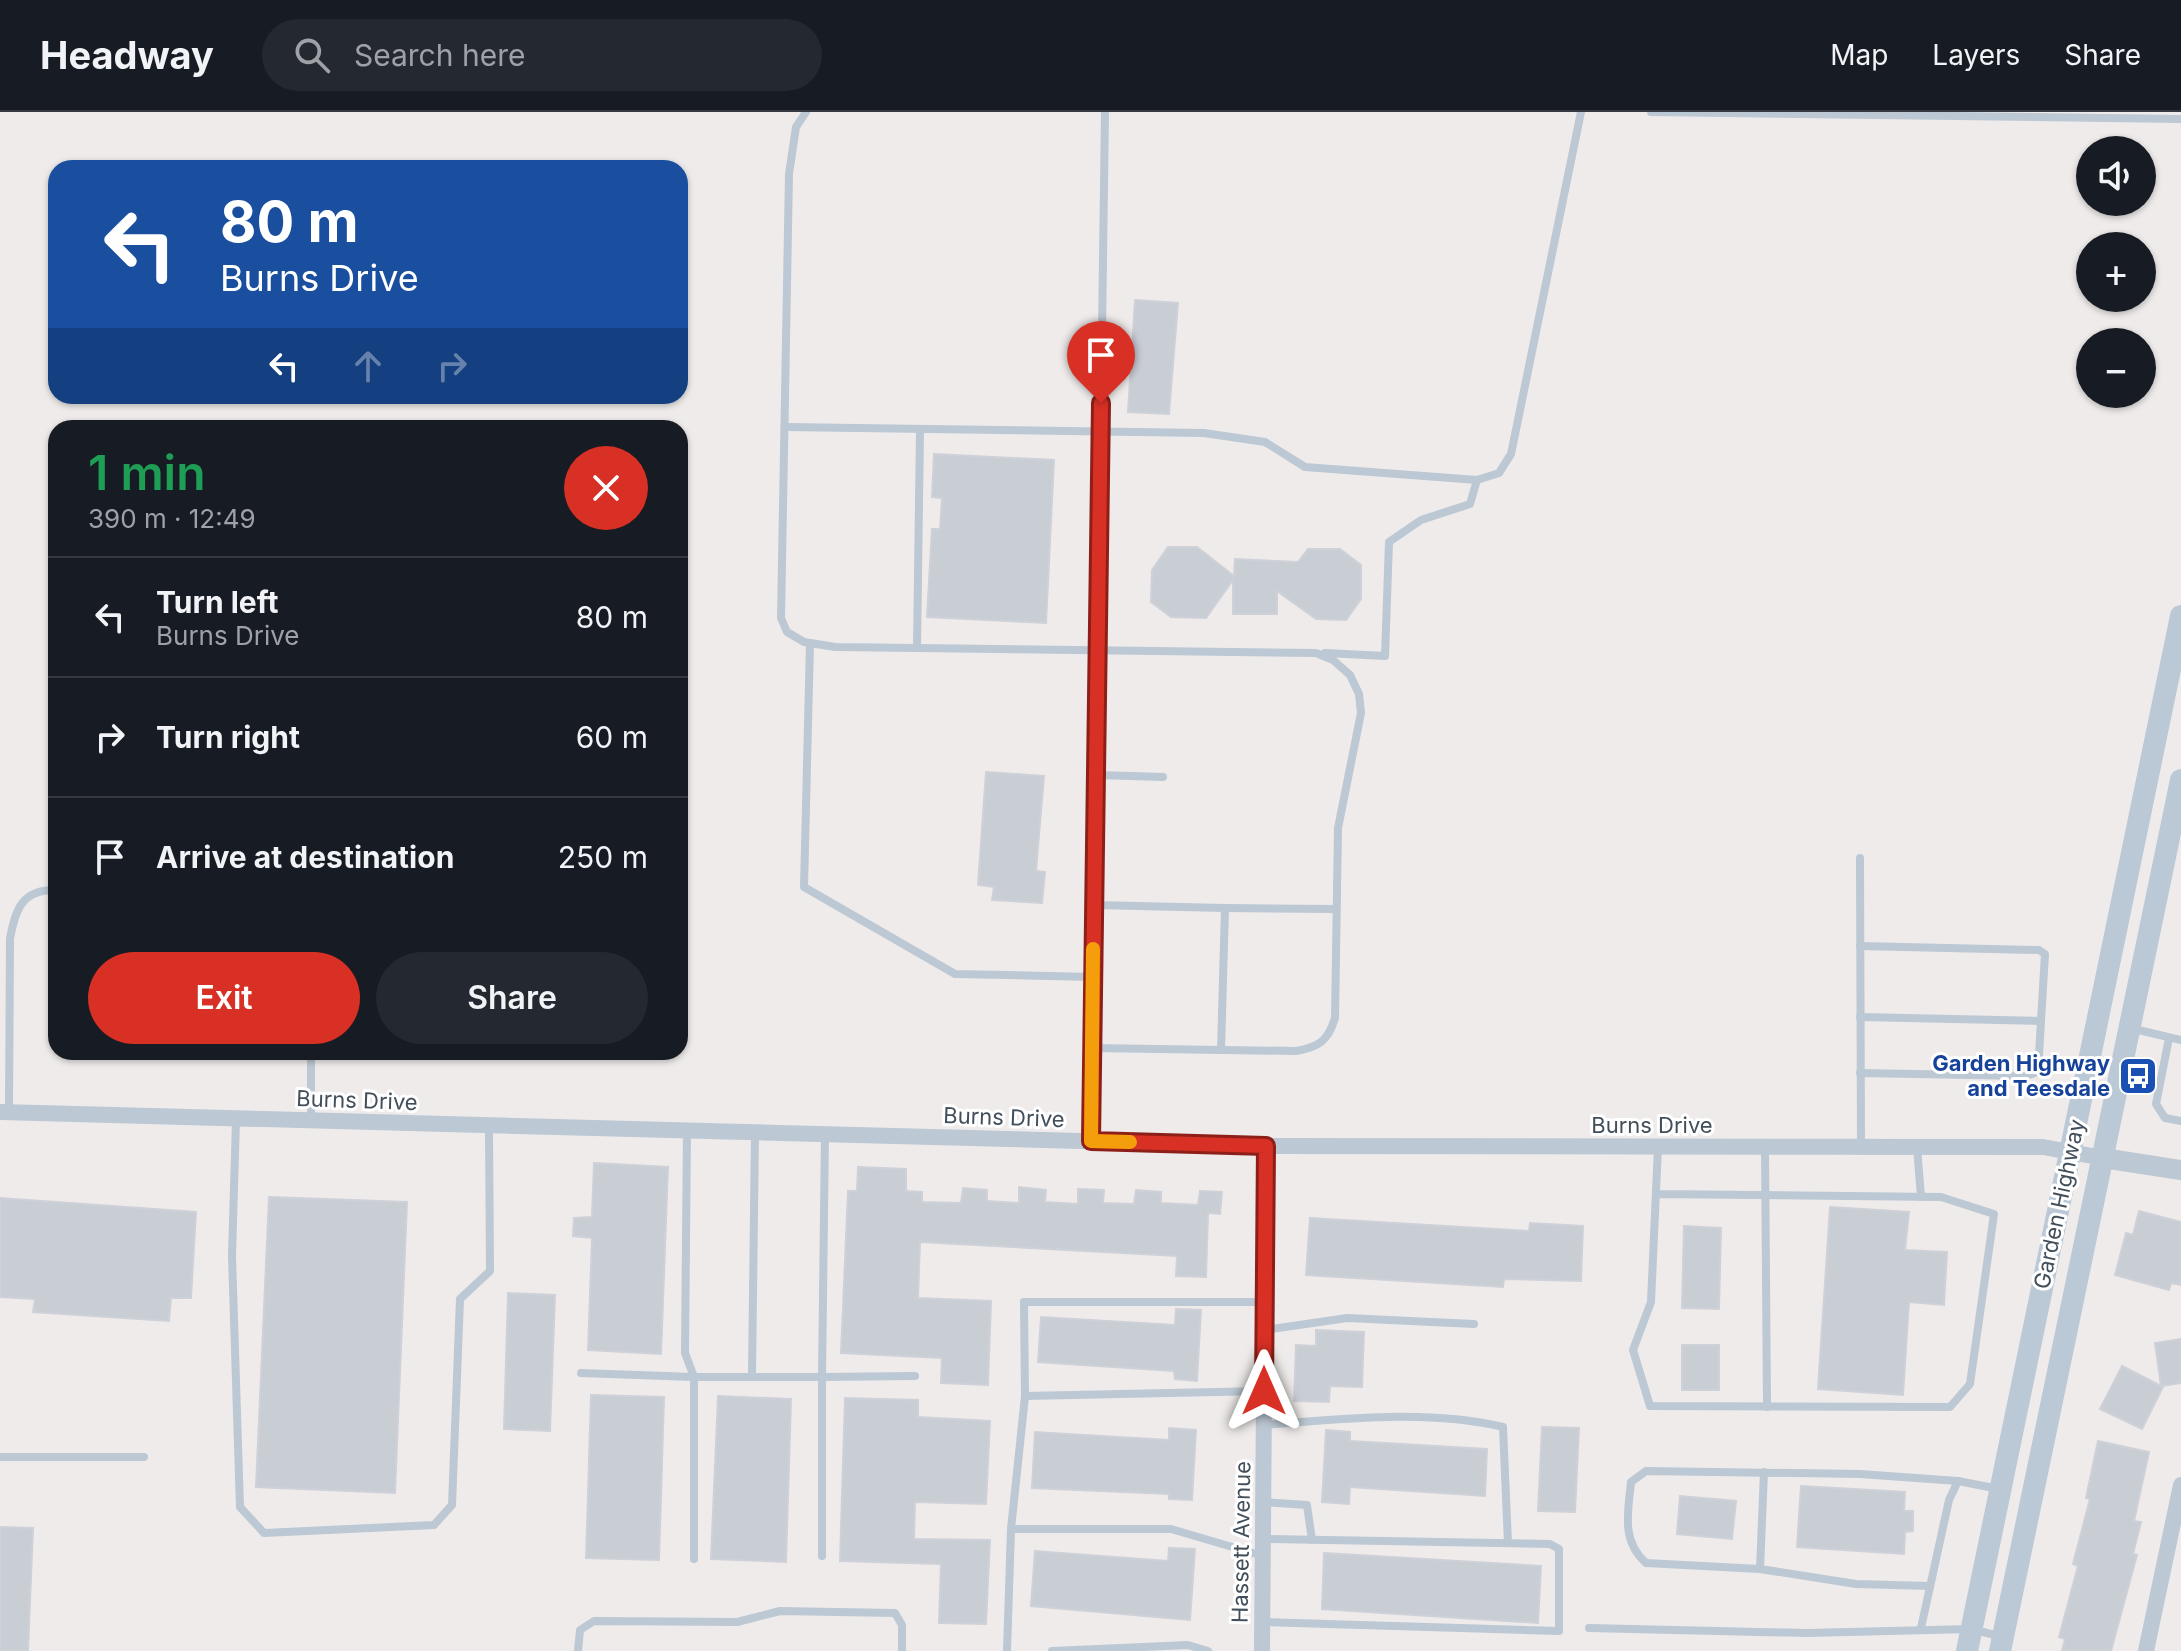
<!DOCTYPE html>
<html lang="en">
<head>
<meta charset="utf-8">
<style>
  :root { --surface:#171b24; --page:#242831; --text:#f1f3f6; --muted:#9ea1a6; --line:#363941; --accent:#d93025 }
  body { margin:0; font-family:Inter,sans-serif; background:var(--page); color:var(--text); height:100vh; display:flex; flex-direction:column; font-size:30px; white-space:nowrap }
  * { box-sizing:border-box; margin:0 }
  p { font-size:26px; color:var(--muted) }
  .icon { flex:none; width:44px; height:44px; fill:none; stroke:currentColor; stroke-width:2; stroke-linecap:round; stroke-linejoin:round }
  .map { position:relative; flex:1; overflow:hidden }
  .sheet { position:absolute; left:48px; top:308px; width:640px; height:640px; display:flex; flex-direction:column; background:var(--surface); border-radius:24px; box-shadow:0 2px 6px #0004 }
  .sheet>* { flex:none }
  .hud { position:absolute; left:48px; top:48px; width:640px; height:244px; border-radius:24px; box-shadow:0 2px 6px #0004; background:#1a4fa0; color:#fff; overflow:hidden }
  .fabs { position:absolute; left:2076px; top:24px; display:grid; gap:16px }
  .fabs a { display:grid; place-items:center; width:80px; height:80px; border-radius:50%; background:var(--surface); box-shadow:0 2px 6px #0004; font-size:40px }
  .pin { position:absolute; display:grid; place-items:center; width:68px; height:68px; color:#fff; margin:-82px -34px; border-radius:50% 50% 50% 0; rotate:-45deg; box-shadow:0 0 8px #0007 }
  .pin .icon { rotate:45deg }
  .me { position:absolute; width:88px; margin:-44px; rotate:0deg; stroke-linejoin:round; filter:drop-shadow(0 0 6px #0008) }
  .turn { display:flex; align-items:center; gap:28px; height:168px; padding:0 40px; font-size:36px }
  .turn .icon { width:104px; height:104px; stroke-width:2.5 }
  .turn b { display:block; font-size:56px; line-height:68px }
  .lanes { display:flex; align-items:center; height:76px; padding:0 40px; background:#0003; justify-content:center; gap:40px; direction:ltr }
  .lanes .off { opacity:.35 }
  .round { display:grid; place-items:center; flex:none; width:84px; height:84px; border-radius:42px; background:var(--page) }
  .overview { display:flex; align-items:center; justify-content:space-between; height:136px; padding:0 40px }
  h1 { font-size:48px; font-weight:600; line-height:60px; color:#1e9e55 }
  .cta { display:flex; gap:16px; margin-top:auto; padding:16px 40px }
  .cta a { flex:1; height:92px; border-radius:48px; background:var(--accent); color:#fff; font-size:32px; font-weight:600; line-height:92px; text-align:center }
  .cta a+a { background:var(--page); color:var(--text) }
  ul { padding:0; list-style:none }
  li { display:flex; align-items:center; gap:24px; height:120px; padding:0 40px; border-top:2px solid var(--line) }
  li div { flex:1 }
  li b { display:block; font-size:30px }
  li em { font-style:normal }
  header { display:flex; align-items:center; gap:48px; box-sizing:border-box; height:112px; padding:0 40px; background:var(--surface); border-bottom:2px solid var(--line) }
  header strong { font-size:38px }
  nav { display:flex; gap:44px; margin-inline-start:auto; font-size:28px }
  .search { width:560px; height:72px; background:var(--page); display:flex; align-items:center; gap:20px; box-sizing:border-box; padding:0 28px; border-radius:44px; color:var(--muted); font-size:30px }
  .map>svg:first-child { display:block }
</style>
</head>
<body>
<header>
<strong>Headway</strong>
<div class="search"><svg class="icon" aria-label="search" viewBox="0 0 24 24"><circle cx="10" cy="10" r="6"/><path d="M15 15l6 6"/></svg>Search here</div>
<nav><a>Map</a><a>Layers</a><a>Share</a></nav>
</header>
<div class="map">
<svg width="2181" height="1539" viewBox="0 0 2181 1539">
  <rect width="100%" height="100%" fill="#efebeb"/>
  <g fill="#c9cdd4" stroke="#ced1d8" stroke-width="2">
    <path d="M1135,188L1178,191L1169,302L1128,300Z"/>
    <path d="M934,342L1054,348L1046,511L927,505L932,417H940L942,386L932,385Z"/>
    <path d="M1168,435H1197L1234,464L1235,447L1298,450L1308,437H1340L1361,453V487L1346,508L1316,507L1277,479V502H1233V468L1206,506L1171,505L1151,490L1152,458Z"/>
    <path d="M986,660L1044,664L1036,759L1045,760L1042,791L992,788L994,775L978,773Z"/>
    <path d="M594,1051L668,1055L661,1242L588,1238L592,1126L573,1124L574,1106L592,1105Z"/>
    <path d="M858,1055L906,1057V1079L922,1080V1090L961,1091L963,1076L987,1078V1089L1019,1091V1075L1046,1078L1045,1090L1078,1092V1077L1104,1078L1103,1091L1134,1092L1136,1078L1161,1080V1091L1198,1093L1200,1079L1222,1080L1220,1102L1208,1101L1206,1165L1176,1164L1177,1144L920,1130L918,1186L991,1189L988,1273L941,1271L942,1246L841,1241L848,1079H857Z"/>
    <path d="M269,1085L407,1090L395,1381L256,1375Z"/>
    <path d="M0,1086L196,1100L191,1186H171L169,1209L33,1200L35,1187L0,1185Z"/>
    <path d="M1830,1095L1909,1100L1905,1138L1947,1140L1944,1193L1909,1190L1903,1283L1818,1277Z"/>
    <path d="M2139,1099L2181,1110V1173L2171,1171L2169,1178L2115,1163L2126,1121L2133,1123Z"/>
    <path d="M1310,1106L1529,1119L1530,1111L1583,1114L1581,1169L1504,1167L1503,1175L1306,1163Z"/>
    <path d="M1684,1114L1721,1116L1719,1197L1682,1196Z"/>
    <path d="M508,1181L555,1183L550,1319L504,1317Z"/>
    <path d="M1176,1197L1201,1198L1197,1269L1175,1267L1174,1259L1038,1250L1041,1205L1175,1213Z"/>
    <path d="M1316,1218L1364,1220L1362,1275L1330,1274L1329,1290L1294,1289L1296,1233L1316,1234Z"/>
    <path d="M2181,1227V1271L2161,1274L2155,1231Z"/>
    <rect x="1682" y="1233" width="37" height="45"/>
    <path d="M2122,1254L2163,1275L2142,1317L2100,1297Z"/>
    <path d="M591,1283L664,1285L659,1448L586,1446Z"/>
    <path d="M718,1284L791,1287L786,1450L711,1447Z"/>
    <path d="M845,1286L918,1288V1305L990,1309L986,1392L915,1390L914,1427L990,1428L986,1512L939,1511L941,1452L840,1449Z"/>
    <path d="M1542,1315L1579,1316L1575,1400L1538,1399Z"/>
    <path d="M1169,1316L1196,1318L1192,1388L1169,1387V1382L1032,1376L1035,1320L1169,1328Z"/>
    <path d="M1326,1318L1350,1320V1329L1487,1337L1485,1384L1350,1375L1349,1392L1322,1390Z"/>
    <path d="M2098,1329L2149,1340L2134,1409L2141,1410L2133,1442L2137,1443L2111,1539H2062L2065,1527L2059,1525L2078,1454L2073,1452L2090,1387L2086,1386Z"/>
    <path d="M1801,1374L1905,1380L1904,1399H1913V1419L1905,1420L1904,1442L1797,1435Z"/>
    <path d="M1680,1384L1736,1389L1732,1427L1677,1422Z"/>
    <path d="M0,1415L33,1416L28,1539H0Z"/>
    <path d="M1169,1436L1195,1437L1190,1508L1031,1494L1035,1439L1168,1449Z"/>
    <path d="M1324,1441L1541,1454L1538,1511L1322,1497Z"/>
  </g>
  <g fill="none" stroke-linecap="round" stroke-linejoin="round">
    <g stroke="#bcc8d3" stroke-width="8">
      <path d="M806,0L796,15L789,62L781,506L787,520L804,530L835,535L1316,541L1333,548L1350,563L1359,582L1361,601L1338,716L1335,906C1328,929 1319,935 1296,939L1092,936"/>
      <path d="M1651,0L2181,7"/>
      <path d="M785,315L1204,321L1265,330L1305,355L1477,368L1470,392L1421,408L1389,430L1385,544L1325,541"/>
      <path d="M1477,368L1499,361L1511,342L1581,0"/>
      <path d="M810,531L804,775L955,862L1093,865"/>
      <path d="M917,536L920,318"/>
      <path d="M1096,663L1163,665"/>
      <path d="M1860,746L1861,1034"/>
      <path d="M1094,793L1225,796L1221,938"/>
      <path d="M1225,796L1336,797"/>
      <path d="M1860,834L2039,838L2045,842L2041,909L1860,905"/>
      <path d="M2130,916L2181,928"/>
      <path d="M2169,926L2156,992L2165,1006L2181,1009"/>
      <path d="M1860,961L2026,964L2038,960L2041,909"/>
      <path d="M9,1000L10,827C15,798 22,777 56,778"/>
      <path d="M236,1007L232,1144L240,1395L264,1421L434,1413L452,1393L460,1187L490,1159L489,1014"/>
      <path d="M311,1008V940"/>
      <path d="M687,1019L685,1241L694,1265H822L825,1022"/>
      <path d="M1091,1029L1105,0"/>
      <path d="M1765,1035L1767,1295"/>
      <path d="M1917,1035L1921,1085"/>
      <path d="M1656,1082L1941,1085L1994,1102L1970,1272L1950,1295L1650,1294L1633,1238L1651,1190L1658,1035"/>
      <path d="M1265,1218L1347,1206L1474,1212"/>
      <path d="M581,1261L694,1265V1447"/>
      <path d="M752,1263L755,1021"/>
      <path d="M1025,1284L1024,1190H1265"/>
      <path d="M1264,1313C1342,1307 1427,1297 1503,1315L1508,1431"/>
      <path d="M0,1345H144"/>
      <path d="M1263,1390L1307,1393L1312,1428"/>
      <path d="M1011,1417L1025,1284L1264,1279"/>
      <path d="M1263,1427L1550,1432L1559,1437V1519L1263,1510"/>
      <path d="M822,1444V1265L915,1264"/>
      <path d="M1760,1457L1764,1360"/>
      <path d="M1930,1474L1856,1472L1760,1457L1646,1451C1621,1429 1628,1400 1631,1370L1646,1359L1860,1362L1958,1369"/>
      <path d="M1589,1516L1807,1521L1971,1517L2003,1525"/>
      <path d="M1921,1516L1949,1388L1958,1369L1999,1377"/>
      <path d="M578,1539L580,1518L594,1509L737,1510L780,1499L895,1501L902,1513V1539"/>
      <path d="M1007,1539L1011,1417H1171L1263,1444"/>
      <path d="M1052,1539L1188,1533L1208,1539"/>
    </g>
    <g stroke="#bcc8d3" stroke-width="16">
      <path d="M0,1000L1266,1034L2043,1035L2103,1046"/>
      <path d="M1262,1539L1266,1034"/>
      <path d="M2146,1539L2181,1373"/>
    </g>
    <path stroke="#bcc8d3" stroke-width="20" d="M2103,1046L2181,1058"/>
    <g stroke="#bbc9d7" stroke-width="22">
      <path d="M1967,1539L2181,504"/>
      <path d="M2000,1539L2181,668"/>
    </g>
  </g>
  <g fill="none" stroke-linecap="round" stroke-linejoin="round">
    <defs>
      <path id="route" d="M1101,291L1091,1029L1266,1034L1264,1279"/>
    </defs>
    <use href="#route" stroke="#8d1f18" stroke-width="20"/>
    <use href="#route" stroke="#d93025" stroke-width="14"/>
    <path stroke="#f59e0b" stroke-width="14" d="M1093,837L1091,1029L1130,1030"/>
  </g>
  <defs>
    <symbol id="bus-square" viewBox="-11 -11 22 22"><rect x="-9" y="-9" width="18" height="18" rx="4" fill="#1a4fb4" stroke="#fff"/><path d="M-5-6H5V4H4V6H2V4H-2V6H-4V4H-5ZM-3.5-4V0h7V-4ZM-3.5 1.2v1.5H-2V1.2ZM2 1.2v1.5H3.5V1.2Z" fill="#fff"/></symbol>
  </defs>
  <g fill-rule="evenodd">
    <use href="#bus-square" x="2116" y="942" width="44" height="44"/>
  </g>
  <g text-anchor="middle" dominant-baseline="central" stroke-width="6" stroke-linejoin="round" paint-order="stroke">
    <g font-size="22" font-weight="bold" fill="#164399" stroke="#fff" text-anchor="end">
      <text x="2110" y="951">Garden Highway<tspan x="2110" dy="25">and Teesdale</tspan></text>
    </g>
    <g font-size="22" fill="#424f5a" stroke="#fff">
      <text transform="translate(357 988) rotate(2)">Burns Drive</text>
      <text transform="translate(1004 1005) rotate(2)">Burns Drive</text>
      <text x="1652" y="1013">Burns Drive</text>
      <text transform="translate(2059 1092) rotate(-78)">Garden Highway</text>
      <text transform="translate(1241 1430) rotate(-89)">Hassett Avenue</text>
    </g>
  </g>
</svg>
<div class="fabs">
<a><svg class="icon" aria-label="sound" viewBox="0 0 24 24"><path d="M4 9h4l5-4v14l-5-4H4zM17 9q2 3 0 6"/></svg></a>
<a>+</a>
<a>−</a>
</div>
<div class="pin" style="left:1101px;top:291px;background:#d93025"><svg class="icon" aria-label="arrive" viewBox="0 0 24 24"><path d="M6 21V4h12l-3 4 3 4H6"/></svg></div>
<svg class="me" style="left:1264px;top:1279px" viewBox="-20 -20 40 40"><path d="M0-17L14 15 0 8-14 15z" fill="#d93025" stroke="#fff" stroke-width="4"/></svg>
<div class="hud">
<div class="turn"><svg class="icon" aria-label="left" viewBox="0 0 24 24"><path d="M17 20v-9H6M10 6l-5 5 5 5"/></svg><div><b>80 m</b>Burns Drive</div></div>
<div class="lanes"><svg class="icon" aria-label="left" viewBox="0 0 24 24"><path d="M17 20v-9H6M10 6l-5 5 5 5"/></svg><svg class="icon off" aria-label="ahead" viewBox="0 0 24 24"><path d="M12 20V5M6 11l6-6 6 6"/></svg><svg class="icon off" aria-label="right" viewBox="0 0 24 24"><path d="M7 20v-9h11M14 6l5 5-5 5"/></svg></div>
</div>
<section class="sheet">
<div class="overview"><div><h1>1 min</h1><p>390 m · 12:49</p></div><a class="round" style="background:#d93025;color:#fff"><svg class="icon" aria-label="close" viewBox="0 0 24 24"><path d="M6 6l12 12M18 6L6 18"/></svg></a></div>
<ul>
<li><svg class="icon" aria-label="left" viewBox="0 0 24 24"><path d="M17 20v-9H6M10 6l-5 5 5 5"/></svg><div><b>Turn left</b><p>Burns Drive</p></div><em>80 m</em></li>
<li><svg class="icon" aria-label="right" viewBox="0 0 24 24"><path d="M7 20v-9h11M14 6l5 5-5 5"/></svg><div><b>Turn right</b></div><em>60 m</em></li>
<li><svg class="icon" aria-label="arrive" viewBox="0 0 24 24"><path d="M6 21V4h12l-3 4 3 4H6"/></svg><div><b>Arrive at destination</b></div><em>250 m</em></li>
</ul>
<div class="cta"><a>Exit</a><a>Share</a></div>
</section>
</div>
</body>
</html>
